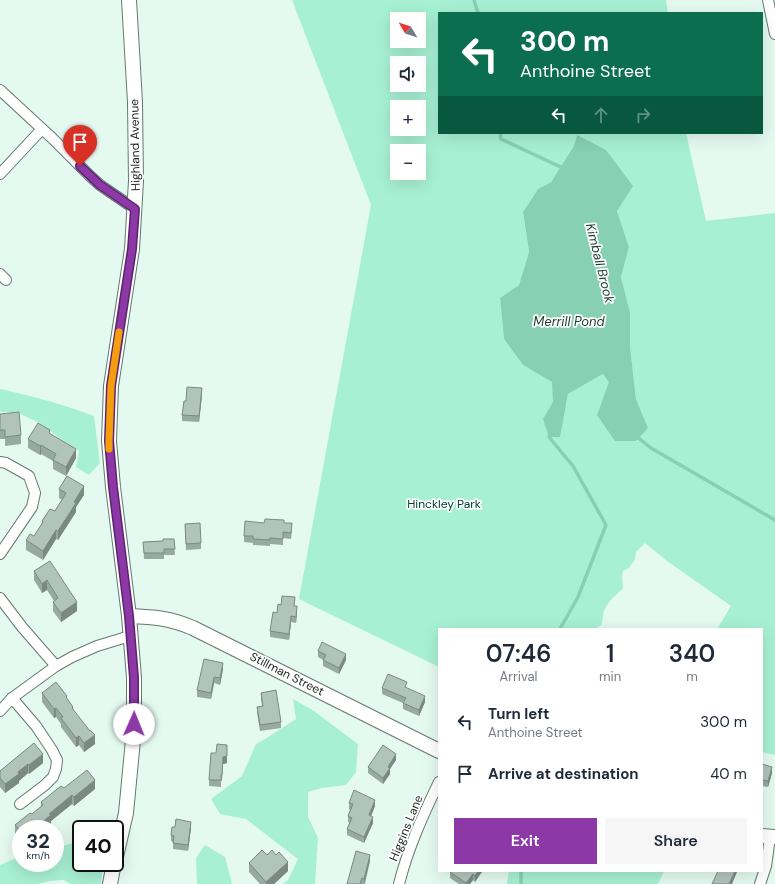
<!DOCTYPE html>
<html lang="en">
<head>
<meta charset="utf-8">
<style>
  :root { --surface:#fff; --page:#f6f6f7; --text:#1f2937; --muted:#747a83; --accent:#8c38a6 }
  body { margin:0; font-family:"DM Sans",sans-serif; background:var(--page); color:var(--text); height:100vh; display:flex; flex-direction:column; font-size:15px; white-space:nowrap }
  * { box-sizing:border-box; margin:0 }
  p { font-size:13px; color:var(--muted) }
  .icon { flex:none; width:22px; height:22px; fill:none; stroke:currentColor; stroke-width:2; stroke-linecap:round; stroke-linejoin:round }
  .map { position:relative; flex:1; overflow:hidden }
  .panel { position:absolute; left:438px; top:628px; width:325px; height:244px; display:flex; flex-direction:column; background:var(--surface); border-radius:0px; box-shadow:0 4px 16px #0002 }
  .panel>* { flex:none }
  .hud { position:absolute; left:438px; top:12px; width:325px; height:122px; border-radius:0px; box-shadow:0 4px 16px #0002; background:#0b6e4f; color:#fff; overflow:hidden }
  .needle { width:26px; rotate:309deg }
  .fabs { position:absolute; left:390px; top:12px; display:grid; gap:8px }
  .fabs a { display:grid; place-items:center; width:36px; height:36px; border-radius:0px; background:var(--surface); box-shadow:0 4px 16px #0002; font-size:20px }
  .speed { position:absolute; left:12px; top:820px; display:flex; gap:8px; font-size:20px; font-weight:700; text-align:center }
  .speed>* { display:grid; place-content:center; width:52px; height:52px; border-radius:50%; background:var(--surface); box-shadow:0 4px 16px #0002; line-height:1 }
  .speed small { font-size:10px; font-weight:400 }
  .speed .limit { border:2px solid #111; border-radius:6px; background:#fff; color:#111 }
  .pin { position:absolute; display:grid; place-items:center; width:34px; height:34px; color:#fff; margin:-41px -17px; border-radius:50% 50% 50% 0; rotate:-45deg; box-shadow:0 0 4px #0007 }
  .pin .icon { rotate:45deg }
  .me { position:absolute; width:44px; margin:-22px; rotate:1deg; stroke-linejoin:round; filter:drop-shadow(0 0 3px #0008) }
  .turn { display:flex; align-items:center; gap:14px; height:84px; padding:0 16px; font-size:18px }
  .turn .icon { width:52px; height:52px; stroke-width:2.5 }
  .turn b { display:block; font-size:28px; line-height:34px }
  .lanes { display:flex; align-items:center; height:38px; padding:0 16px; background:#0003; justify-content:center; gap:20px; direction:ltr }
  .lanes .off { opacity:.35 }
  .eta { display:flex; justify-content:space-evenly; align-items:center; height:68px; text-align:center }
  .eta b { font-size:24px; font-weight:600; line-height:28px }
  .action { display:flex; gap:8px; margin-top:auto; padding:8px 16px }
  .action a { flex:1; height:46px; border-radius:0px; background:var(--accent); color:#fff; font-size:16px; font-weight:600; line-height:46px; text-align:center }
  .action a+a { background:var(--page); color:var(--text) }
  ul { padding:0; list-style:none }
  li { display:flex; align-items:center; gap:12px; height:52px; padding:0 16px }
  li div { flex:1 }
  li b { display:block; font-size:15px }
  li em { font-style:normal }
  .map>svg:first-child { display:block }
</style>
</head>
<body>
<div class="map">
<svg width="775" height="884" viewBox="0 0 775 884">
  <rect width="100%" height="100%" fill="#e4faf0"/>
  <g fill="#a7f0d3" fill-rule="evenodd">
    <path d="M292,0H666L668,13H439V133H686L706,221L775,213V755L762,752V629H717L731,606L667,561L645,543L636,552L635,559L629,568L623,571C621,577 623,582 623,588C617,595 610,599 606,607C598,620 610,629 587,628L585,629H439V667L299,599L371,205ZM397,19H419V41H397ZM397,63H419V85H397ZM397,107H419V129H397ZM577,135L617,211L629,247L621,277L630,312V346L636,399L648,428L603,374L568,394L566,406L552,382L523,365L504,339L500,299L519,285L529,252L523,212L538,189L551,182L575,146ZM397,151H419V173H397Z"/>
    <path d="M0,389L5,390C36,397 65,405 94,416L100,463L89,475L76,467L79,451L62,440L40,423L16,412H0Z"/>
    <path d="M293,699L314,711L358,744L356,772L346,785L322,788L308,792V817L318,838L315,884H283L288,880L298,859L277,843L246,819L220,814L211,799L242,776L256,744L265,739L296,719Z"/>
    <path d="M81,841V863H103L101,884H71L64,880L49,881L38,884H0V865L21,856V863H55V848Z"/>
    <path d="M205,845L225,857L232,884H197L196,858Z"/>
    <path d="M509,871H664L658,884H507Z"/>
  </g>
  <path fill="#87d0b3" d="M577,135L606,150L633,186L617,211L629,247L621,277L630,312V346L636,399L648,428L636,441H615L597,415L609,382L603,374L568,394L560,437H549L543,419L553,402L552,382L523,365L504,339L500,298L519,285L529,252L523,212L538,189L551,182L574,146Z"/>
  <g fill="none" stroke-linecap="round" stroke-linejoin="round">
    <g stroke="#87d0b3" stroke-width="3.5">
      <path d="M474,0L478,13"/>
      <path d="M500,133L501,139L565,169"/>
      <path d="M636,436L651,448L775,520"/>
      <path d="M549,437L573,466L606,525L578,597L560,629"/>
      <path d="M521,884V871"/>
    </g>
    <defs>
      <g id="street">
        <path d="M768,0L775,34"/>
        <path d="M0,90L52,138L90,176L100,185L135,209"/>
        <path d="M0,174L42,129"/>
        <path d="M0,274L6,280"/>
        <path d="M0,462L6,463L29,476L35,493L32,507L0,554"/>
        <path d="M0,598L22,627L56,666"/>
        <path d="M12,698L36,726L52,750L57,760L56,769L53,777L45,785L20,804"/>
        <path d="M0,711L12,698L56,666L72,657L97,646L130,636"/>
        <path d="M399,884C408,848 423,815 439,782"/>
        <path d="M760,884L766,866L770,837"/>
      </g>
      <g id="secondary">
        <path d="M129,616C154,617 170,618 193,628L439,751"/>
        <path d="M762,836L775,837"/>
        <path d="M115,861L126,813L133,740L134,708V678L129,616L113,487L109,441L111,386L132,249L136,181L135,102L129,0"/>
        <path d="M110,884L114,863"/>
      </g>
    </defs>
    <use href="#street" stroke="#657870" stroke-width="12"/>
    <use href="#secondary" stroke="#657870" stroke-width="16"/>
    <use href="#street" stroke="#fff" stroke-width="10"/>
    <use href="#secondary" stroke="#fff" stroke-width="14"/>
  </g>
  <g fill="#97a9a1">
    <path d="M202,395L199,422L182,421V415L186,401Z"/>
    <path d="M0,414L21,435V444L5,446V439H0Z"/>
    <path d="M50,434L76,458L66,476L53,469V461L41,454L40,455L28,448V439Z"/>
    <path d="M59,489L84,495L76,507V512L58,540L56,539L43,560L26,550V540L34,536L42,525V521L55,511L62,500L59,498Z"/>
    <path d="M264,523H284L292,530L291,539L283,538V545L270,544V546L253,545V543L244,542V536Z"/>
    <path d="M185,524L201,543V549L186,550Z"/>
    <path d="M174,539L175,555H164V559H144L143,542L163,541Z"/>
    <path d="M50,561L77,611L61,622L53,611V602L54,601L47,590L42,593L34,580V571Z"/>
    <path d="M295,604L294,606L297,612L296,623L291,622L289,640L270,637V631L277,613L281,605Z"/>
    <path d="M318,651L346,660L339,674L323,666V660L318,657Z"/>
    <path d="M223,669L220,685L214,683L211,699L197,697V690Z"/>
    <path d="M382,688H407L425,702L419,716L403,709V703L382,694Z"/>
    <path d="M42,693L67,699L95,744L84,752L79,745L76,747L61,727V724L56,717L54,718L42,702Z"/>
    <path d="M261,693L281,722V728L260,731L257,713V707L262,706L261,699Z"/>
    <path d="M34,743L43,763L29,774L28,773L19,781V783L5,793L0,787V771Z"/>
    <path d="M227,751V763L223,764L222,781H221V787L209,786V780L216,753Z"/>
    <path d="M396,760L390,769V774L383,784L368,773V767Z"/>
    <path d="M762,764L772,773L768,787L762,786Z"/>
    <path d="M64,788L95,789L74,806L72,804L51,821V824L45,829H21V841L15,834V825L32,814L41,806V802Z"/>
    <path d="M349,803L375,806L371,816L373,823L364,843L347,835V829L350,823L348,822V816L350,810L349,809Z"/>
    <path d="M175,827L191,828L188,851L173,849V842L171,841V835Z"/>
    <path d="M267,855H276L288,871L274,884H260L249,872V863Z"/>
    <path d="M370,861L365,884H347Z"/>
    <path d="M482,871L475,882L473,880L470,884H459L450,878V872Z"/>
  </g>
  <g fill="#7b8983">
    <path d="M202,388V395L199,422V416Z"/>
    <path d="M41,445V454L40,455V446Z"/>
    <path d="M76,449V458L66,476V467Z"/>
    <path d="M84,486V495L76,507V512L58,540V531L74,502Z"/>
    <path d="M56,530V539L43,560V551Z"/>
    <path d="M47,580V590L42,593V584Z"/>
    <path d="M77,602V611L61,622V613Z"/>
    <path d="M297,606V612L296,623V617Z"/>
    <path d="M291,616V622L289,640V634Z"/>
    <path d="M346,654V660L339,674V668Z"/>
    <path d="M223,663V669L220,685V678Z"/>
    <path d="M214,677V683L211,699V693Z"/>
    <path d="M425,696V702L419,716V710Z"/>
    <path d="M56,708V717L54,718V709Z"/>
    <path d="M95,735V744L84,752V743Z"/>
    <path d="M79,736V745L76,747V738Z"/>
    <path d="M227,745V763L223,764L222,781L223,757Z"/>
    <path d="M43,754V763L29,774V765Z"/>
    <path d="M396,754V760L390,769V774L383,784V778L388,767Z"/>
    <path d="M28,764V773L19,781V783L5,793V784L18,772Z"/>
    <path d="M772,767V773L768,787V781Z"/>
    <path d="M95,780V789L74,806V797Z"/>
    <path d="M72,795V804L51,821V824L45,829H34L49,814Z"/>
    <path d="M375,800V806L369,821V815Z"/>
    <path d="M373,817V823L364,843V837Z"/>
    <path d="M191,822V828L188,851V845Z"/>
    <path d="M370,855V861L364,884V879Z"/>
    <path d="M288,862V871L274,884H266V882Z"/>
    <path d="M478,871H482V872L475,882V876Z"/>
    <path d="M735,871H737V872L732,884H729Z"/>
    <path d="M473,874V880L470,884H466Z"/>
  </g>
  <g fill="#b0c4bb" stroke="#7b8983">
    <path d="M187,387L202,388L199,416L182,415L184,401H186Z"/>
    <path d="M19,412L21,435L5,437V430H0V414Z"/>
    <path d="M38,423L50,430L49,433L76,449L66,467L53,460L56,454L41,445L40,446L28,439Z"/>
    <path d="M67,476L84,486L74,502L76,503L58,531L56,530L43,551L26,540L30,534L34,536L43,522L42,521L50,509L55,511L66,493L59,489Z"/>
    <path d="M265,519L284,520V523H292L291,533L283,532V539L270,538V540L253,539V536H244L245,521L264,523Z"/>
    <path d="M200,523L201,543L186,544L185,524Z"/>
    <path d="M163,539H174L175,549H164V553H144L143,542L163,541Z"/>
    <path d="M50,561L77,602L61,613L53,602L58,598L47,580L42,584L34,571Z"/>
    <path d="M282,596L295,597L294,606H297L296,617L291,616L289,634L270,631L273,612L277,613L278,604L281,605Z"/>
    <path d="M322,642L346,654L339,668L323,660L326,655L318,651Z"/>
    <path d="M204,659L223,663L220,678L214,677L211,693L197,690Z"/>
    <path d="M388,674L407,682L405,687L425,696L419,710L403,703L406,698L382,688Z"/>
    <path d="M56,682L67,696L66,697L73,707L72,708L90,731V730L95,735L84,743L79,736L76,738L61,718L63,717L56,708L54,709L42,693Z"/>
    <path d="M276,690L281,722L260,725L257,707L263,706L261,693Z"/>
    <path d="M34,743L43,754L29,765L28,764L18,772L19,774L5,784L0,778V771Z"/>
    <path d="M217,744L227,745V756L223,757L222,775H221V780H209L211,753H216Z"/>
    <path d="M383,745L396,754L388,767L390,768L383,778L368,767Z"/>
    <path d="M762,764L772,767L768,781L762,780Z"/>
    <path d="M87,770L95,780L74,797L72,795L49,814L51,815L34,829H21V832L15,825L30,813L32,814L43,805L41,802L61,786L64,788Z"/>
    <path d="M354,790L375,800L369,815L373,817L364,837L347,829L352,818L348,816L353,804L349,803Z"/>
    <path d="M176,819L191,822L188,845L173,843L174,836L171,835L172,827H175Z"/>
    <path d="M262,850L267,855L272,850L276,855L279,852L288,862L266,882L249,863Z"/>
    <path d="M356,851L370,855L364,879L362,878L360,884H347Z"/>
    <path d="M450,871H478L475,876L473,874L466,883L450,872Z"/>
    <path d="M718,871H735L729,884H712Z"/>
  </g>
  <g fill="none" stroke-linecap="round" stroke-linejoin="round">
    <defs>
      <path id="route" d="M80,166L100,185L135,209L132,249L111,386L109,441L113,487L129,616L134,678V724"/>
    </defs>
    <use href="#route" stroke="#5b246c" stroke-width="10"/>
    <use href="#route" stroke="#8c38a6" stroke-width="7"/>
    <path stroke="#f59e0b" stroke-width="7" d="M109,449V441L111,386L119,332"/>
  </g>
  <g text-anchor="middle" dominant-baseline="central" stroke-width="3.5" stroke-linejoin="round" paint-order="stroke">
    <g font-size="12" fill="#1c2320" stroke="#fff">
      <text transform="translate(135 145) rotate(-91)">Highland Avenue</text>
      <text transform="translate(287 674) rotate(27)">Stillman Street</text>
      <text transform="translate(406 828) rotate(-68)">Higgins Lane</text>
    </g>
    <g font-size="12" fill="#00402e" stroke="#fff">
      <text x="444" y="504">Hinckley Park</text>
    </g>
    <g font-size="13" font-style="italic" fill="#193a2e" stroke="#fff">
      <text transform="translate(600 263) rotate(76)">Kimball Brook</text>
      <text x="569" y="321">Merrill Pond</text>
    </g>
  </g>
</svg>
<div class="fabs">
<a><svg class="needle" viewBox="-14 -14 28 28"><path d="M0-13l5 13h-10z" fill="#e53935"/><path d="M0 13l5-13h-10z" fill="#747a83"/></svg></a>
<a><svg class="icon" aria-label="sound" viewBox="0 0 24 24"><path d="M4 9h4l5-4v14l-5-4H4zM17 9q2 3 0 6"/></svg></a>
<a>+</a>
<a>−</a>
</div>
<div class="speed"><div>32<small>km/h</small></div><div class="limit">40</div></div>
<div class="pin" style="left:80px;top:166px;background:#d93025"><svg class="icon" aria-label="arrive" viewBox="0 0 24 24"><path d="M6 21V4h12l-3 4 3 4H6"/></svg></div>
<svg class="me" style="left:134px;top:724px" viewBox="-20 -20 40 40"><circle r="19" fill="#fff"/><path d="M0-13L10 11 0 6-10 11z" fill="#8c38a6"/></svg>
<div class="hud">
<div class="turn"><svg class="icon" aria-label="left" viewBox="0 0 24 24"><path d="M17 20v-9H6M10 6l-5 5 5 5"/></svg><div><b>300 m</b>Anthoine Street</div></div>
<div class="lanes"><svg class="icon" aria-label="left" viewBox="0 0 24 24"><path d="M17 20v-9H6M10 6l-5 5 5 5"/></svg><svg class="icon off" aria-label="ahead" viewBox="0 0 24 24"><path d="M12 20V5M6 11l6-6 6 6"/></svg><svg class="icon off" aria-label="right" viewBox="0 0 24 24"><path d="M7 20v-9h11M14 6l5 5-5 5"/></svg></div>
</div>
<section class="panel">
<div class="eta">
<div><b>07:46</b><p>Arrival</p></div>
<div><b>1</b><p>min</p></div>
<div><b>340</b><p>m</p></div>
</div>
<ul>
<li><svg class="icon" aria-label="left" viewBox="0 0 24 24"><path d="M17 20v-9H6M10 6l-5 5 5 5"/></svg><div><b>Turn left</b><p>Anthoine Street</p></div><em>300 m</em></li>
<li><svg class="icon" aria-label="arrive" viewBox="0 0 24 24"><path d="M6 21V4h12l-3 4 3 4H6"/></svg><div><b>Arrive at destination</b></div><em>40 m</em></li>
</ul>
<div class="action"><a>Exit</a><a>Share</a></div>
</section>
</div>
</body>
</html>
